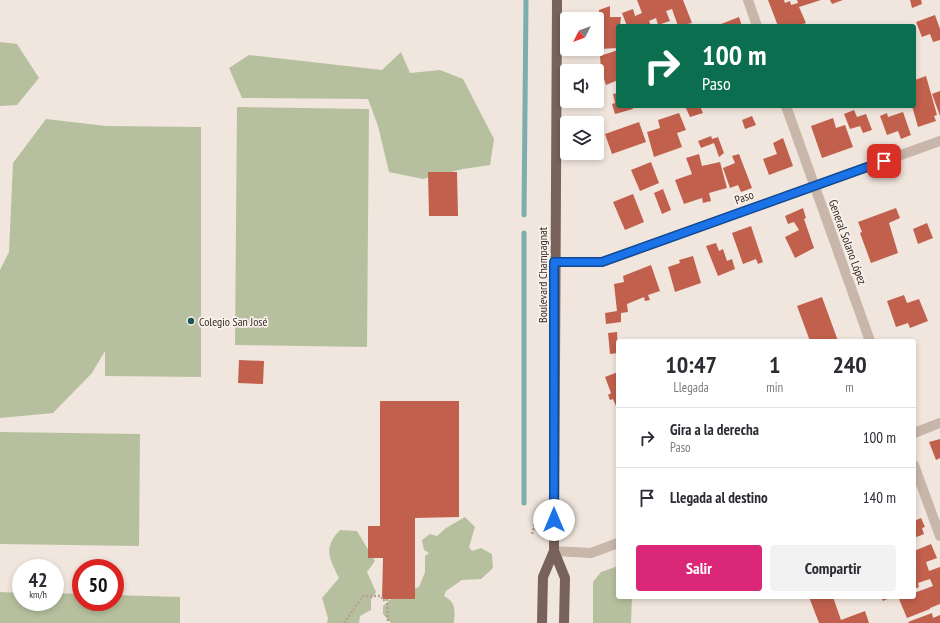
<!DOCTYPE html>
<html lang="es">
<head>
<meta charset="utf-8">
<style>
  :root { --surface:#fff; --page:#f2f2f3; --text:#2b2b33; --muted:#7c7c81; --line:#e1e1e2; --accent:#db2777 }
  body { margin:0; font-family:"PT Sans Narrow",sans-serif; background:var(--page); color:var(--text); height:100vh; display:flex; flex-direction:column; font-size:15px; white-space:nowrap }
  * { box-sizing:border-box; margin:0 }
  p { font-size:13px; color:var(--muted) }
  .icon { flex:none; width:22px; height:22px; fill:none; stroke:currentColor; stroke-width:2; stroke-linecap:round; stroke-linejoin:round }
  .map { position:relative; flex:1; overflow:hidden }
  .drawer { position:absolute; left:616px; top:339px; width:300px; height:260px; display:flex; flex-direction:column; background:var(--surface); border-radius:4px; box-shadow:0 2px 6px #0003 }
  .drawer>* { flex:none }
  .hud { position:absolute; left:616px; top:24px; width:300px; height:84px; border-radius:4px; box-shadow:0 2px 6px #0003; background:#0b6e4f; color:#fff; overflow:hidden }
  .needle { width:26px; rotate:228deg }
  .buttons { position:absolute; left:560px; top:12px; display:grid; gap:8px }
  .buttons a { display:grid; place-items:center; width:44px; height:44px; border-radius:4px; background:var(--surface); box-shadow:0 2px 6px #0003; font-size:20px }
  .speed { position:absolute; left:12px; top:559px; display:flex; gap:8px; font-size:20px; font-weight:700; text-align:center }
  .speed>* { display:grid; place-content:center; width:52px; height:52px; border-radius:50%; background:var(--surface); box-shadow:0 2px 6px #0003; line-height:1 }
  .speed small { font-size:10px; font-weight:400 }
  .speed .limit { border:6px solid #d22; background:#fff; color:#111 }
  .pin { position:absolute; display:grid; place-items:center; width:34px; height:34px; color:#fff; margin:-17px; border-radius:8px; box-shadow:0 2px 6px #0006 }
  .me { position:absolute; width:44px; margin:-22px; rotate:0deg; stroke-linejoin:round; filter:drop-shadow(0 0 3px #0008) }
  .turn { display:flex; align-items:center; gap:14px; height:84px; padding:0 20px; font-size:18px }
  .turn .icon { width:52px; height:52px; stroke-width:2.5 }
  .turn b { display:block; font-size:28px; line-height:34px }
  .eta { display:flex; justify-content:space-evenly; align-items:center; height:68px; text-align:center }
  .eta b { font-size:24px; font-weight:700; line-height:28px }
  .button { display:flex; gap:8px; margin-top:auto; padding:8px 20px }
  .button a { flex:1; height:46px; border-radius:4px; background:var(--accent); color:#fff; font-size:16px; font-weight:700; line-height:46px; text-align:center }
  .button a+a { background:var(--page); color:var(--text) }
  ul { padding:0; list-style:none }
  li { display:flex; align-items:center; gap:12px; height:60px; padding:0 20px; border-top:1px solid var(--line) }
  li div { flex:1 }
  li b { display:block; font-size:15px }
  li em { font-style:normal }
  .map>svg:first-child { display:block }
</style>
</head>
<body>
<div class="map">
<svg width="940" height="623" viewBox="0 0 940 623">
  <rect width="100%" height="100%" fill="#f1e6dd"/>
  <g fill="#b7c09e">
    <path d="M0,42L17,44L39,78L17,105L0,106Z"/>
    <path d="M401,52L410,73L440,70L463,79L494,139L490,165L463,169L423,179L389,172L378,126L368,99L242,98L229,68L249,55L382,70Z"/>
    <path d="M237,107L369,109L367,347L235,345Z"/>
    <path d="M46,119L106,126L201,127V377L105,376V351L92,373L53,413L0,418V270L9,252L13,163Z"/>
    <path d="M0,432L140,434L139,546L0,544Z"/>
    <path d="M465,517L475,527L469,547L472,551L481,548L492,554L493,568L481,579L462,580L446,591L444,596C456,602 455,611 454,623H391L383,614V606L393,597L419,587L425,572V556L429,553L424,550L422,540L430,534L437,536L446,528Z"/>
    <path d="M340,530L357,531L375,561L367,572L376,592L371,600V610L360,616L359,623H327L328,618L322,598L339,578C329,557 323,548 340,530Z"/>
    <path d="M618,566V597H632L631,623H593V582L601,572Z"/>
    <path d="M0,592L21,593V602H55V593L81,594V602H115V595L180,597V623H0Z"/>
  </g>
  <g fill="none" stroke-linecap="round" stroke-linejoin="round">
    <g stroke="#7dadac" stroke-width="5">
      <path d="M524,215L526,0"/>
      <path d="M524,233V503"/>
    </g>
  </g>
  <g fill="#c1604c">
    <path d="M637,0H683L692,23L678,26L672,9L666,11L670,21L658,25L656,18L649,21L651,26H627L622,13L633,9L635,16L642,13Z"/>
    <path d="M768,0H784L785,3L790,1L791,5L798,3L797,0H821L799,7L806,23L797,26H778Z"/>
    <path d="M830,0H843L832,4Z"/>
    <path d="M910,0H921L922,4L912,8Z"/>
    <path d="M610,6V17H621L620,26H618V48L600,49L599,10Z"/>
    <path d="M935,15L940,29V40L933,42L930,34L922,37L916,22Z"/>
    <path d="M739,17L742,26H716Z"/>
    <path d="M618,50V80L606,85L601,69L600,56Z"/>
    <path d="M914,76L915,80L926,76L937,115L934,116L936,121L918,127L912,106L915,103Z"/>
    <path d="M940,91V116L932,94Z"/>
    <path d="M618,93V106H632L633,109L615,114L612,104L615,103L613,94Z"/>
    <path d="M685,106H700L703,113L690,117Z"/>
    <path d="M854,110L857,117L866,114L872,130L863,133L860,126L850,129L844,114Z"/>
    <path d="M903,112L911,135L901,139L898,131L887,135L880,116L887,113L888,117Z"/>
    <path d="M679,113L686,130L677,133L682,147L654,157L647,132L660,128L658,120Z"/>
    <path d="M752,116L756,125L745,129L742,120Z"/>
    <path d="M833,118L836,128L845,125L853,147L822,158L811,126Z"/>
    <path d="M639,122L646,142L612,154L605,134Z"/>
    <path d="M711,136L712,139L718,137L724,153L719,157L714,143L701,148L698,141Z"/>
    <path d="M783,138L793,166L769,175L763,159L777,154L773,143Z"/>
    <path d="M699,154L702,166L720,162L727,188L709,193L711,201L703,203L702,198L684,204L675,180L692,174L686,158Z"/>
    <path d="M739,154L752,188L741,192L738,185L730,188L723,168L735,163L732,156Z"/>
    <path d="M651,162L659,183L640,191L631,170Z"/>
    <path d="M428,172H457L458,216H429Z"/>
    <path d="M663,189L671,210L662,214L654,193Z"/>
    <path d="M633,194L644,222L625,230L613,202Z"/>
    <path d="M803,208L806,218L804,219L814,248L795,258L785,237L799,230L794,222L788,224L785,216Z"/>
    <path d="M896,208L900,218L889,223L898,253L871,263L860,233L862,232L858,222Z"/>
    <path d="M927,223L933,238L918,244L913,229Z"/>
    <path d="M751,226L763,262L758,264L756,259L743,264L732,233Z"/>
    <path d="M716,243L719,251L723,249L727,261L732,259L735,269L718,276L706,246Z"/>
    <path d="M693,256L701,283L675,292L668,267L680,263L679,260Z"/>
    <path d="M651,265L660,291L648,295L650,300L645,301L644,297L627,304L628,312L621,313V322L606,324L605,313L617,311L614,284L624,282L623,276Z"/>
    <path d="M904,295L907,303L919,299L928,321L910,328L908,323L896,327L887,301Z"/>
    <path d="M822,297L838,341H810L797,306Z"/>
    <path d="M617,332L618,353L610,354L608,333Z"/>
    <path d="M239,360L264,361L263,384L238,383Z"/>
    <path d="M618,372V411L613,399L610,400L608,395L611,393L605,377Z"/>
    <path d="M380,401H459V517L415,518V599H382L383,558H368V526H380Z"/>
    <path d="M940,439V458L936,460L929,442Z"/>
    <path d="M921,518L925,527L922,528L924,534L914,538V521Z"/>
    <path d="M931,544L937,558L926,562L929,571L940,567V604L930,608V609L907,618L899,599L914,597V593L933,586L930,579L918,583L919,587L914,589V551Z"/>
    <path d="M809,597H833L841,620L865,611L869,623H819Z"/>
    <path d="M881,597H892L883,601Z"/>
    <path d="M932,613L933,618L940,615V623H909L908,622Z"/>
  </g>
  <g fill="none" stroke-linecap="round" stroke-linejoin="round">
    <g stroke="#b5a094" stroke-width="2.5" stroke-dasharray="2 2" stroke-linecap="butt">
      <path d="M532,534L540,506"/>
      <path d="M382,597V600H387"/>
      <path d="M387,599L388,623"/>
      <path d="M344,623L363,596H382"/>
    </g>
    <g stroke="#c9b6aa" stroke-width="10">
      <path d="M748,0L757,26"/>
      <path d="M786,106L870,341"/>
      <path d="M554,262H602L940,141"/>
      <path d="M914,433L940,423"/>
      <path d="M914,465L940,536"/>
      <path d="M554,551L591,553L618,543"/>
    </g>
    <g stroke="#78625b" stroke-width="10">
      <path d="M557,0L554,551L565,578L564,623"/>
      <path d="M542,623L543,577L554,551"/>
    </g>
  </g>
  <g fill="none" stroke-linecap="round" stroke-linejoin="round">
    <defs>
      <path id="route" d="M554,520V262H602L884,161"/>
    </defs>
    <use href="#route" stroke="#114b97" stroke-width="10"/>
    <use href="#route" stroke="#1a73e8" stroke-width="7"/>
  </g>
  <circle fill="#205656" stroke="#f9f1ea" stroke-width="1.5" cx="191" cy="321" r="4"/>
  <g text-anchor="middle" dominant-baseline="central" stroke-width="3.5" stroke-linejoin="round" paint-order="stroke">
    <g font-size="12" fill="#372c29" stroke="#f9f1ea">
      <text transform="translate(744 197) rotate(-20)">Paso</text>
      <text transform="translate(848 242) rotate(70)">General Solano López</text>
      <text transform="translate(542 275) rotate(-90)">Boulevard Champagnat</text>
    </g>
    <g font-size="12" fill="#372c29" stroke="#f9f1ea" text-anchor="start">
      <text x="199" y="321">Colegio San José</text>
    </g>
  </g>
</svg>
<div class="buttons">
<a><svg class="needle" viewBox="-14 -14 28 28"><path d="M0-13l5 13h-10z" fill="#e53935"/><path d="M0 13l5-13h-10z" fill="#7c7c81"/></svg></a>
<a><svg class="icon" aria-label="sound" viewBox="0 0 24 24"><path d="M4 9h4l5-4v14l-5-4H4zM17 9q2 3 0 6"/></svg></a>
<a><svg class="icon" aria-label="layers" viewBox="0 0 24 24"><path d="M12 4l9 5-9 5-9-5zM3 14l9 5 9-5"/></svg></a>
</div>
<div class="speed"><div>42<small>km/h</small></div><div class="limit">50</div></div>
<div class="pin" style="left:884px;top:161px;background:#d93025"><svg class="icon" aria-label="arrive" viewBox="0 0 24 24"><path d="M6 21V4h12l-3 4 3 4H6"/></svg></div>
<svg class="me" style="left:554px;top:520px" viewBox="-20 -20 40 40"><circle r="19" fill="#fff"/><path d="M0-13L10 11 0 6-10 11z" fill="#1a73e8"/></svg>
<div class="hud">
<div class="turn"><svg class="icon" aria-label="right" viewBox="0 0 24 24"><path d="M7 20v-9h11M14 6l5 5-5 5"/></svg><div><b>100 m</b>Paso</div></div>
</div>
<section class="drawer">
<div class="eta">
<div><b>10:47</b><p>Llegada</p></div>
<div><b>1</b><p>min</p></div>
<div><b>240</b><p>m</p></div>
</div>
<ul>
<li><svg class="icon" aria-label="right" viewBox="0 0 24 24"><path d="M7 20v-9h11M14 6l5 5-5 5"/></svg><div><b>Gira a la derecha</b><p>Paso</p></div><em>100 m</em></li>
<li><svg class="icon" aria-label="arrive" viewBox="0 0 24 24"><path d="M6 21V4h12l-3 4 3 4H6"/></svg><div><b>Llegada al destino</b></div><em>140 m</em></li>
</ul>
<div class="button"><a>Salir</a><a>Compartir</a></div>
</section>
</div>
</body>
</html>
